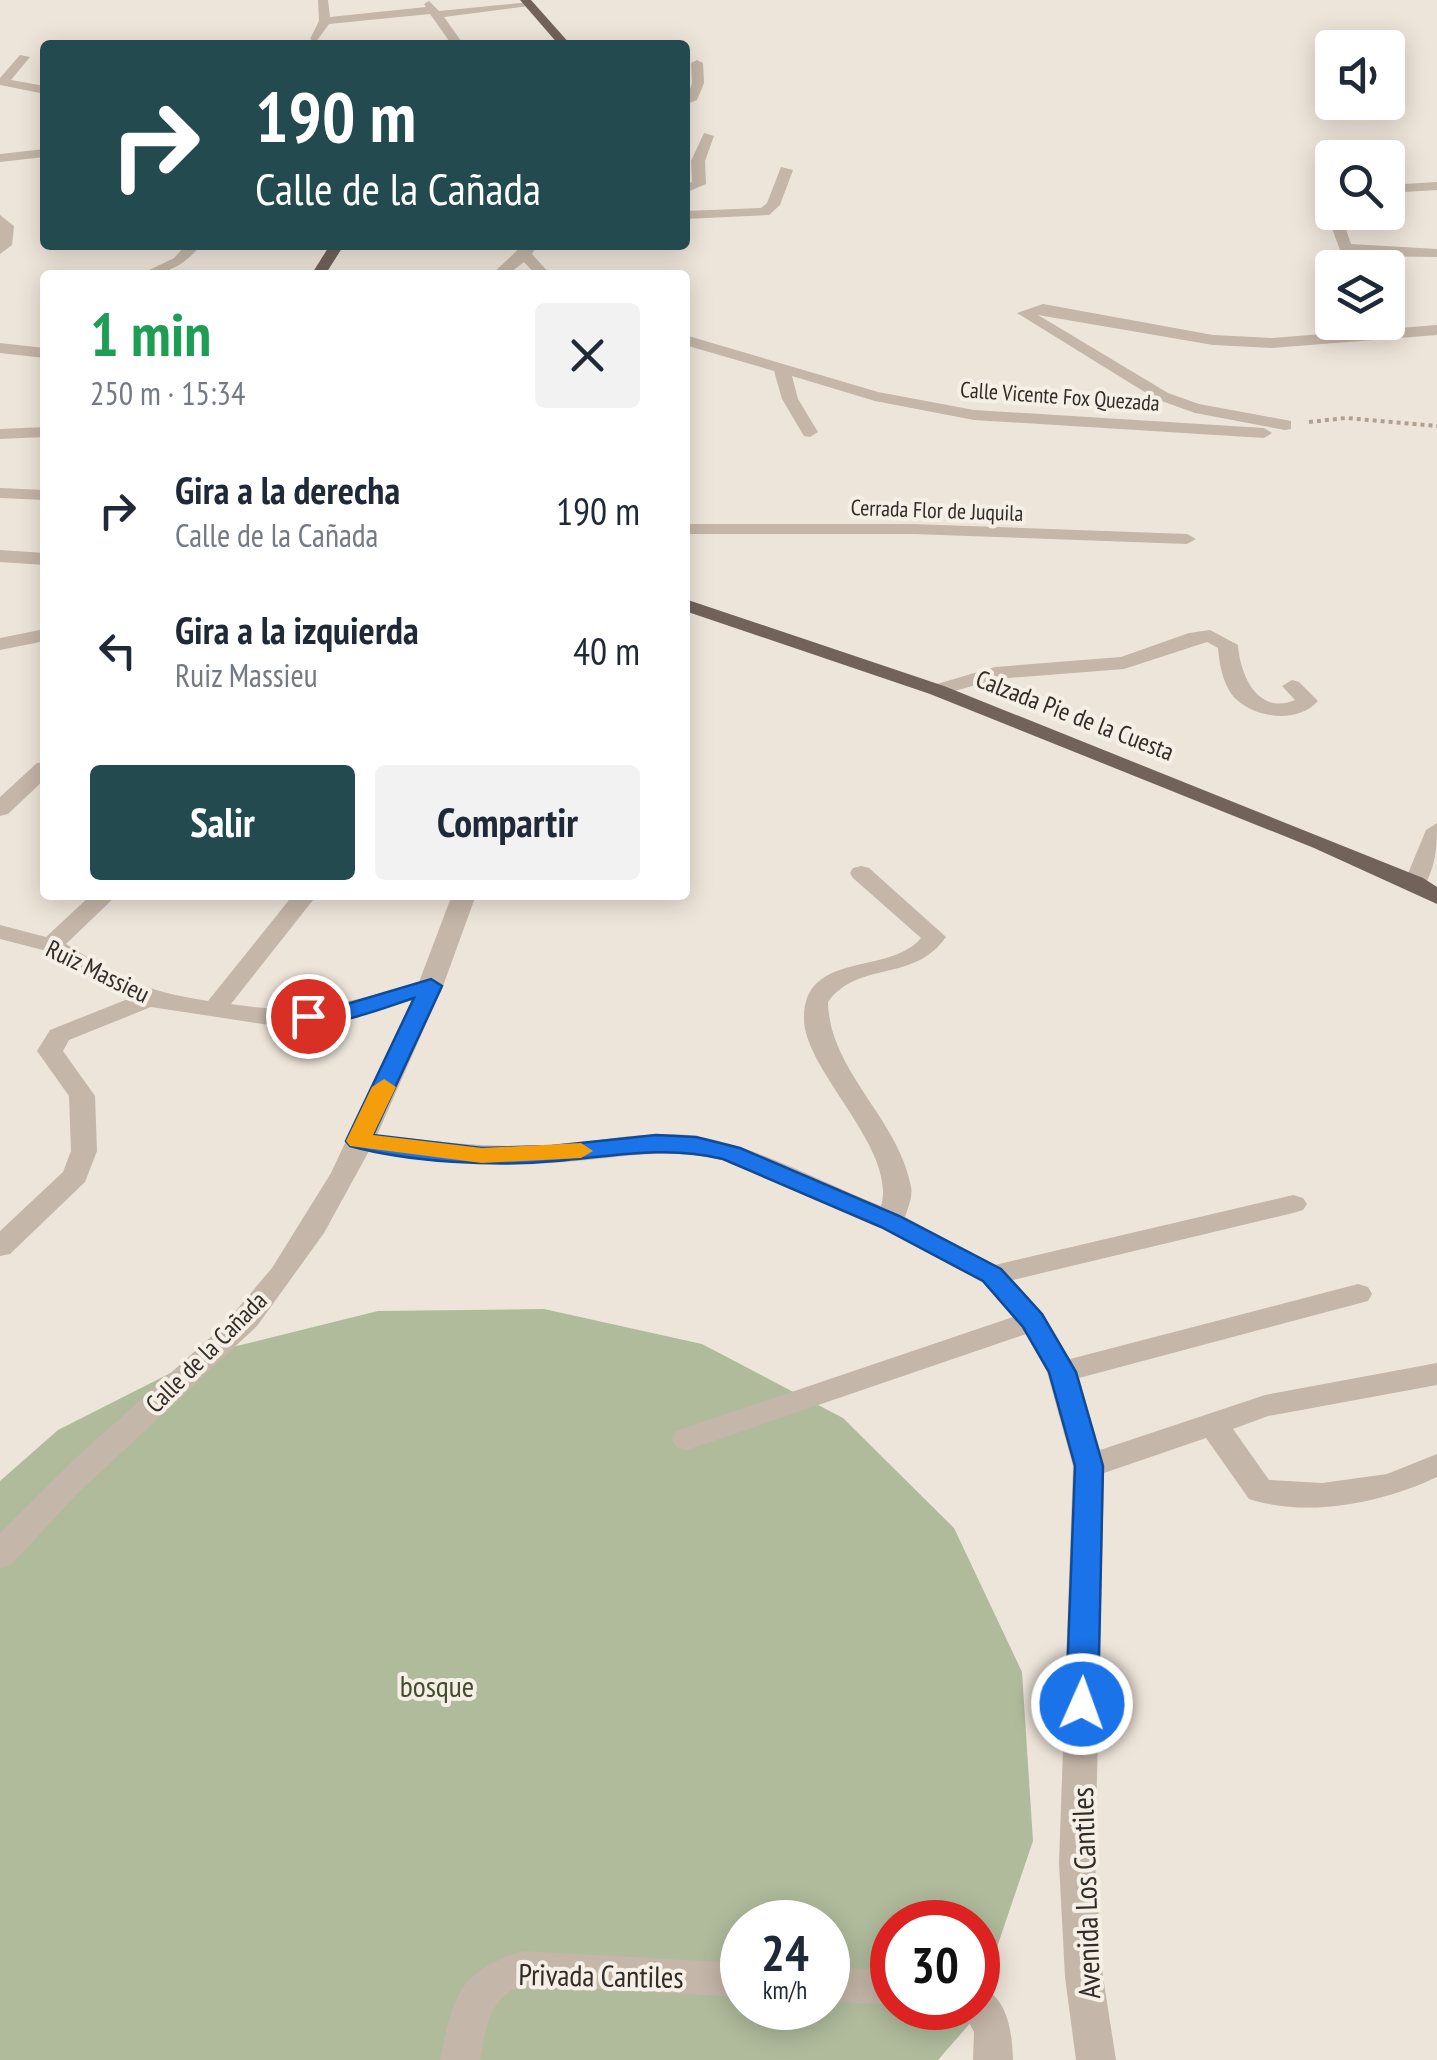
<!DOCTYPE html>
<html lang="es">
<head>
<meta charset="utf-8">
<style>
  :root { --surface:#fff; --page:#f2f2f3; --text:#1f2937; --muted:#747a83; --accent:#224a4f }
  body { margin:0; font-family:"PT Sans Narrow",sans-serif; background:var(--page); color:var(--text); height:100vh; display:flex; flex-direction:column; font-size:38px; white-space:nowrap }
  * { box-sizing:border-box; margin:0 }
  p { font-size:32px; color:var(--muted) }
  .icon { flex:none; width:55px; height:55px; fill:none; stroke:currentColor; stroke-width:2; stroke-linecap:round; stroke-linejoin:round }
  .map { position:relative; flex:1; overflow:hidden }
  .side { position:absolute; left:40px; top:270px; width:650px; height:630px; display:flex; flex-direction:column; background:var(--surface); border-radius:10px; box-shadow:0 5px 25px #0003 }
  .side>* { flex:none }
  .top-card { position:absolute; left:40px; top:40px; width:650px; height:210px; border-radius:10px; box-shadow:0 5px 25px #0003; background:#224a4f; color:#fff; overflow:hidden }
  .fabs { position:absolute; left:1315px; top:30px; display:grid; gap:20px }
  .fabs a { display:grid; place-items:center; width:90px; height:90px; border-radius:10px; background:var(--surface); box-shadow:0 5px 25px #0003; font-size:50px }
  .speed { position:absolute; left:720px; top:1900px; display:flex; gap:20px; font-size:50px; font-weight:700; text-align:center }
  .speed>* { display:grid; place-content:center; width:130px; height:130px; border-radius:50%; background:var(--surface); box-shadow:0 5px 25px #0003; line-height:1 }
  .speed small { font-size:25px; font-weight:400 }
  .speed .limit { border:15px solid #d22; background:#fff; color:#111 }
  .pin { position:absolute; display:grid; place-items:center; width:85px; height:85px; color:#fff; margin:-42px; border:5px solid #fff; border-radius:50%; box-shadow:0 2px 10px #0007 }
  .me { position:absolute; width:110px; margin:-55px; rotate:2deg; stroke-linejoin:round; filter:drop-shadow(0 0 8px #0008) }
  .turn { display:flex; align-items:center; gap:35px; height:210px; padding:0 50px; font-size:45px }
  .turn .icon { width:130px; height:130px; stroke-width:2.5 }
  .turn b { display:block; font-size:70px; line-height:85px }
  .round { display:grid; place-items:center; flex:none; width:105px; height:105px; border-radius:10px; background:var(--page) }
  .overview { display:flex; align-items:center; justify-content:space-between; height:170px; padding:0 50px }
  h1 { font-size:60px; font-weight:800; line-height:75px; color:#1e9e55 }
  .action { display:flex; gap:20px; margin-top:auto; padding:20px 50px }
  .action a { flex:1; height:115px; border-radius:10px; background:var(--accent); color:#fff; font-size:40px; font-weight:800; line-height:115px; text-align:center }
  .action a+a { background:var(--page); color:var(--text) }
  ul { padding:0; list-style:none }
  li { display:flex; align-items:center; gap:30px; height:140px; padding:0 50px }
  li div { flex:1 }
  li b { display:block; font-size:38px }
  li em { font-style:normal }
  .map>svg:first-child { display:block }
</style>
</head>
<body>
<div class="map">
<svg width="1437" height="2060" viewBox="0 0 1437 2060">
  <rect width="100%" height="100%" fill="#eee5da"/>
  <path fill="#b0bb9c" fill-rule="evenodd" d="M544,1309L702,1344L843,1418L954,1528L1022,1672L1033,1841L978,2003V1922H892V2008H976L972,2021L938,2060H0V1481L58,1430L212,1352L378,1311ZM742,1922H828V2008H742Z"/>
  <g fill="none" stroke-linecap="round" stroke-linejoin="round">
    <path stroke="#b0a092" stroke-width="4" stroke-dasharray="4 4" stroke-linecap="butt" d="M1309,422L1346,418L1437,426"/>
    <g fill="#c4b6a8" fill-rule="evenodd">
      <path d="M318,0H328L330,17L426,7L424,4L429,1L439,11L531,2L536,5L444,17L464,45H452L430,14L329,24L316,42L310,39L319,21Z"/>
      <path d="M20,55L30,57L11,80L45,86V94L0,85V78Z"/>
      <path d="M697,60L703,63L704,83L697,100L685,105L692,83L691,63Z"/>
      <path d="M704,133L714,136L705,161L706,184L685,193V184L692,182L691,161Z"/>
      <path d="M45,149V157L0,162V154Z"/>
      <path d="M781,167L793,170L780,205L769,215L685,219V211L761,208L767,203Z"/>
      <path d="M1437,182V190L1388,193V185Z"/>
      <path d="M1332,208V212H1340L1351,244L1437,249V257L1362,256L1340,250L1326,212Z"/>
      <path d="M0,215L14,226L12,245L0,254Z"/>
      <path d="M186,245H201C184,266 166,275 139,275L174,258Z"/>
      <path d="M523,245H537L532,254L551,275H536L524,262L507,275H491Z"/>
      <path d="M1043,304L1213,335L1272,338L1437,325V335L1272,348L1213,345L1038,315L1168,393L1199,404L1291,421V429L1285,430L1195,413L1156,399L1017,313Z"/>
      <path d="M685,335L878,392L974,410L1264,428L1272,433L1264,438L974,420L875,401L792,376L798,399L818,432L810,437L804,436L782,399L774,371L685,345Z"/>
      <path d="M0,343L45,348V358L0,353Z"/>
      <path d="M45,427V437L0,439V429Z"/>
      <path d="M0,488L45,490V500L0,498Z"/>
      <path d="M685,524H912L1187,534L1196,539L1187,544L912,534H685Z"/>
      <path d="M0,550L45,553V565L0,562Z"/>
      <path d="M45,629V641L0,650V638Z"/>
      <path d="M1210,630L1238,645C1240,675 1258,716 1295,700L1282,686L1292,680L1299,682L1318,701C1299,723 1258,719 1237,700C1224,689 1219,664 1218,648L1207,642L1124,669L997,679L937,696L927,690L930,686L995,667L1121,657L1189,633Z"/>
      <path d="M45,762V779L8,814L0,816V797L37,763Z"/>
      <path d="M1437,823C1437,848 1436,866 1423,888H1407L1404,883L1426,830Z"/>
      <path d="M861,866L869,868L946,937C914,983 859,960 828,1002C829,1071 899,1119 911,1187C913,1196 908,1208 905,1217L995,1265L1293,1195L1303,1198L1307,1204L1303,1210L1293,1213L1013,1280L1043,1314L1070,1359L1358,1284L1368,1287L1372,1294L1368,1301L1079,1378L1100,1450L1265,1395L1437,1363V1385L1268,1416L1233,1429L1269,1480L1322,1483L1387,1474L1437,1454V1477C1382,1503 1309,1518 1249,1499L1206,1438L1104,1473L1095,1863L1103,1977L1116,2060H1076L1065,1977L1059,1863L1073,1466L1047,1372L1026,1334L687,1450L676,1447L672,1439L676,1431L1013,1317L982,1282L880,1227L722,1160C661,1145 607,1161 546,1163C486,1165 429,1157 369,1151L324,1233L257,1326L77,1494L11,1565L0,1569V1534L10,1523L79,1455L222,1327L272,1268L331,1173L412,1000L339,1021L276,1026L151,1007L69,1040L63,1051L95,1096L97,1151L85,1182L10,1254L0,1256V1231L63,1172L71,1151L69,1096L37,1051L50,1030L128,999L43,950L0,939V925L46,937L91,895H117L66,944C121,978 143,991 208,1001L293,895H317L231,1004C306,1016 348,1003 419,982L452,895H476L443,986L377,1135C435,1141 493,1149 552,1145C600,1142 648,1129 696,1136C759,1147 821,1182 881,1206C898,1149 803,1070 804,1018C804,950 889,976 921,938L853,878L850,873L853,868Z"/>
      <path d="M522,1951L742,1963V1997L522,1985C488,1999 486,2028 480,2060H440C454,1996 456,1973 522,1951Z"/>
      <path d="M828,1966L892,1971V2005L828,2001Z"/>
      <path d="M978,1985C1008,1997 1012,2031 1013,2060H973L974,2032L961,2008H978Z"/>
    </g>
    <g fill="#72635a" fill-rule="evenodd">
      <path d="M520,0H531L571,45H559Z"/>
      <path d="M330,245H344L325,275H311Z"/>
      <path d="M685,599L944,686L1423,878L1437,887V904L1314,848L930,694L685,611Z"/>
    </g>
  </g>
  <path fill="#1a73e8" stroke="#114b97" stroke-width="2.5" d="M431,979L442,986L373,1135L482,1148L552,1146L656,1135L696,1137L740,1148L899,1216L1001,1269L1042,1314L1076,1372L1103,1466L1098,1704L1093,1713L1082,1717L1071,1713L1066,1704L1075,1466L1049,1372L1023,1327L983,1281L881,1227L723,1159C667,1145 613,1156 556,1161C496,1167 408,1162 350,1146L346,1141L414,998C388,1006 317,1036 296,1016L300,1012L337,1007Z"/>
  <path fill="#f59e0b" d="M384,1079L396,1087L373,1135L482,1148L581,1143L593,1151L581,1158L482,1163L350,1146L346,1141L372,1087Z"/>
  <g text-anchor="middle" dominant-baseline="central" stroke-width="8" stroke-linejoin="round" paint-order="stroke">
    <g font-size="22" fill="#322b27" stroke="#f6efe6">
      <text transform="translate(1060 396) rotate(4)">Calle Vicente Fox Quezada</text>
      <text transform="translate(937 510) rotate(2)">Cerrada Flor de Juquila</text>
    </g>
    <g font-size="25" fill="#322b27" stroke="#f6efe6">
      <text transform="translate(1075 715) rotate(21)">Calzada Pie de la Cuesta</text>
      <text transform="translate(98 971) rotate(26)">Ruiz Massieu</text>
      <text transform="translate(206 1352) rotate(-45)">Calle de la Cañada</text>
    </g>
    <g font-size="30" fill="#414d2e" stroke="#f6efe6">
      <text x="437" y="1685">bosque</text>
    </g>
    <g font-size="30" fill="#322b27" stroke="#f6efe6">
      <text transform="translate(1085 1893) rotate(-92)">Avenida Los Cantiles</text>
      <text transform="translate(601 1975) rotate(1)">Privada Cantiles</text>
    </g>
  </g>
</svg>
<div class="fabs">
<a><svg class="icon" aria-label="sound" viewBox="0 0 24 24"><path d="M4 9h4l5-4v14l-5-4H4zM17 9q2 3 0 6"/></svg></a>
<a><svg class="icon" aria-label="search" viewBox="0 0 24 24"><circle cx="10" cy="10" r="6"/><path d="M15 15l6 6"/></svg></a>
<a><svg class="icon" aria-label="layers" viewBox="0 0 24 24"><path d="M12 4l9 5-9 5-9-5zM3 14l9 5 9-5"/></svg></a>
</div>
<div class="speed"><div>24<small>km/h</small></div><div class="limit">30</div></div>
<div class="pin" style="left:308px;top:1016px;background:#d93025"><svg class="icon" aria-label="arrive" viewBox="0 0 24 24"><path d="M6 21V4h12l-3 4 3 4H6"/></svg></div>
<svg class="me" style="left:1082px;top:1704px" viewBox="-20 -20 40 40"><circle r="17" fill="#1a73e8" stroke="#fff" stroke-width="3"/><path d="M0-11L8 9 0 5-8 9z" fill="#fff"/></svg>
<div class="top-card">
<div class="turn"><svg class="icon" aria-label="right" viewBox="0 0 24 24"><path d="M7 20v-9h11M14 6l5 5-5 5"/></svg><div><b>190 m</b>Calle de la Cañada</div></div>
</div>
<section class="side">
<div class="overview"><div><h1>1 min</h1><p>250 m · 15:34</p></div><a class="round"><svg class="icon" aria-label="close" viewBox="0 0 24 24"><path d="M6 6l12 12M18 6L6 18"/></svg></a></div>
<ul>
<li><svg class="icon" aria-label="right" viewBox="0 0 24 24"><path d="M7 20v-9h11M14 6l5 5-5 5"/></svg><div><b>Gira a la derecha</b><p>Calle de la Cañada</p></div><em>190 m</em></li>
<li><svg class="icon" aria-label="left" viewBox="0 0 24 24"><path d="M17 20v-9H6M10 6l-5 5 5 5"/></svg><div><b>Gira a la izquierda</b><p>Ruiz Massieu</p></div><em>40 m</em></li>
</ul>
<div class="action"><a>Salir</a><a>Compartir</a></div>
</section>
</div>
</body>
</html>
